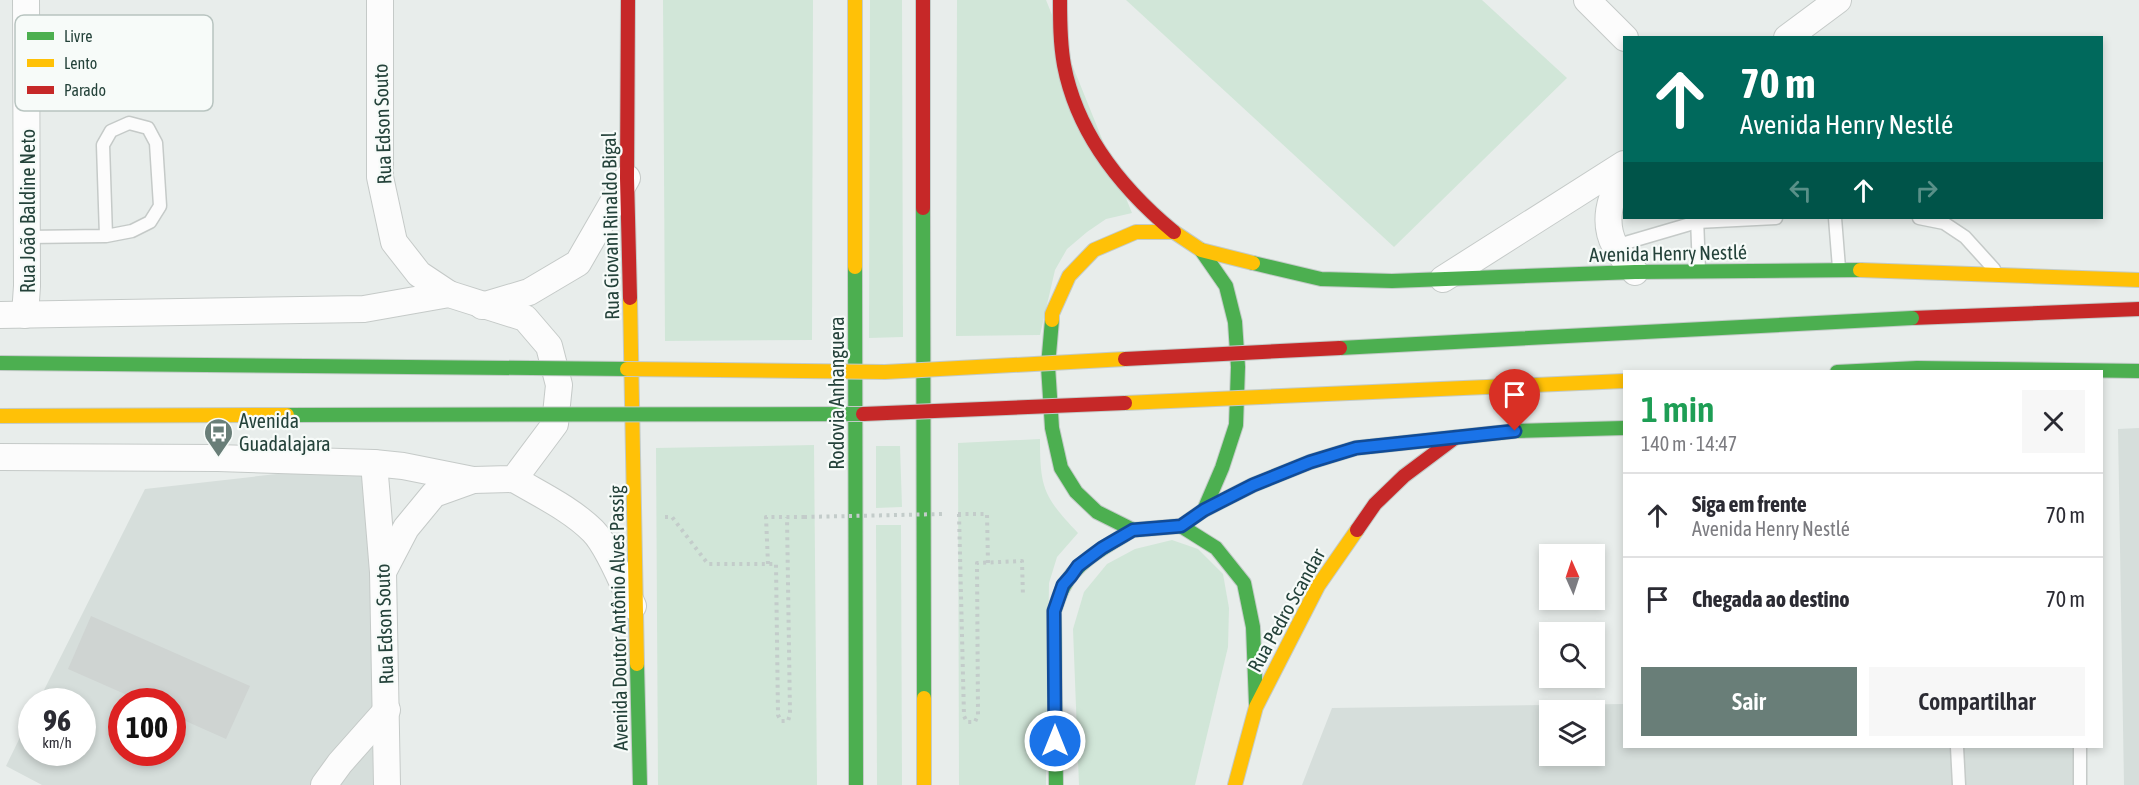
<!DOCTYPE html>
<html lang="pt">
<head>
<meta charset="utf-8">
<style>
  :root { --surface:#fff; --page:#f7f7f7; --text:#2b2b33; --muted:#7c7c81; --line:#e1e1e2; --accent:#697e78 }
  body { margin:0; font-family:"Asap Condensed",sans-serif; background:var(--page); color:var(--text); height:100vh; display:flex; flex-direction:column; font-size:22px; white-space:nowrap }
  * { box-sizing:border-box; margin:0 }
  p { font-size:20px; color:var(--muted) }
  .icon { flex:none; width:33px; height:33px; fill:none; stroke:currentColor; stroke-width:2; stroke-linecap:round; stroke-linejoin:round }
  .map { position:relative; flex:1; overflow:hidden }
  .details { position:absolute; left:1623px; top:370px; width:480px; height:378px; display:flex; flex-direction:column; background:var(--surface); border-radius:0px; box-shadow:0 3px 9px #0003 }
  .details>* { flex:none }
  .top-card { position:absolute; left:1623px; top:36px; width:480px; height:183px; border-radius:0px; box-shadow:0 3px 9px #0003; background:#00695c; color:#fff; overflow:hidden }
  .needle { width:39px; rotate:357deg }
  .controls { position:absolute; left:1539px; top:544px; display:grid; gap:12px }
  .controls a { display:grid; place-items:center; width:66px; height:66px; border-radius:0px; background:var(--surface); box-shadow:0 3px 9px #0003; font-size:30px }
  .speed { position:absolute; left:18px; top:688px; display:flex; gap:12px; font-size:30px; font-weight:700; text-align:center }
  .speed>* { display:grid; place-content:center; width:78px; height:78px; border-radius:50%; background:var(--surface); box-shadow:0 3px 9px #0003; line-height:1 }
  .speed small { font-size:15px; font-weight:400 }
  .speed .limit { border:9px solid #d22; background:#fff; color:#111 }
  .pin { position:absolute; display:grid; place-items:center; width:51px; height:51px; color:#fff; margin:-62px -26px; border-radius:50% 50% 50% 0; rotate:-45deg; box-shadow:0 0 6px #0007 }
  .pin .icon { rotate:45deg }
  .me { position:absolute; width:66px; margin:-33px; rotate:0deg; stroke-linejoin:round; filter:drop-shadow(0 0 4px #0008) }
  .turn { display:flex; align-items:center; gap:21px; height:126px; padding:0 18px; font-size:27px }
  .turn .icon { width:78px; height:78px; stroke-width:2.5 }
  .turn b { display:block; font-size:42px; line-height:51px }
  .lanes { display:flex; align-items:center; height:57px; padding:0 18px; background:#0003; justify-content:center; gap:30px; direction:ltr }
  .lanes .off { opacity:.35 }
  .round { display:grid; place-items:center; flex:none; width:63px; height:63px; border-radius:0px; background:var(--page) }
  .summary { display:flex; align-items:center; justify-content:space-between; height:102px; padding:0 18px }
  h1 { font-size:36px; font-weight:600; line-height:45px; color:#1e9e55 }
  .button { display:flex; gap:12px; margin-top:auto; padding:12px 18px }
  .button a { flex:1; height:69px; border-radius:0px; background:var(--accent); color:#fff; font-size:24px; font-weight:600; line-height:69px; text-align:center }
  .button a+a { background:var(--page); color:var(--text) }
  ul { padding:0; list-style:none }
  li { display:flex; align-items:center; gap:18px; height:84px; padding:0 18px; border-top:2px solid var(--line) }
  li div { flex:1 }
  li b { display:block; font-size:22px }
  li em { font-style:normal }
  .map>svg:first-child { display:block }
</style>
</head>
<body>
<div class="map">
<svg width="2139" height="785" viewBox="0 0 2139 785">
  <rect width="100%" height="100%" fill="#e8edeb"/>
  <g fill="#d6dedb" fill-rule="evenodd">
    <path d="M2139,428V785H2124L2118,429Z"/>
    <path d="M374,463L388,785H42L6,766L31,715L32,753H82V702H38L145,489ZM122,702H172V753H122Z"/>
    <path d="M1624,704V747H2080V785H1302L1332,708ZM1550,711H1594V756H1550Z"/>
  </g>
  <g fill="#d1e6d8">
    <path d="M663,0H813L812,340L665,341Z"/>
    <path d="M870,0H902L903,337L869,338Z"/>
    <path d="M957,0H1046L1132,213L1106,219L1087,232L1067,249L1055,270L1040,335L956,336Z"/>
    <path d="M1126,0H1482L1567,78L1394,247Z"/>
    <path d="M1040,439C1040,489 1044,497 1078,533L1057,557L1049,583L1046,785H959L958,443Z"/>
    <path d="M814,445L817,785H658L656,448Z"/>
    <path d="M876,446H900L902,507L876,508Z"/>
    <path d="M876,525H901L902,785H877Z"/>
    <path d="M1172,540L1198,549L1223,574L1229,608L1228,647L1195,785H1079L1073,629L1084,592L1107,564L1135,549Z"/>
  </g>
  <path fill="#cfd4d2" d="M91,616L250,686L226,739L172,715V702H143L68,669Z"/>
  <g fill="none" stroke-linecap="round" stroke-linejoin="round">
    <defs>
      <g id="lane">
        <path d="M1697,218L1699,270"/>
        <path d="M1835,218L1839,268"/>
        <path d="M1919,218L1944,223L1965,237L1994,269"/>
        <path d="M27,237L106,236L132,231L150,222L160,206L156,143L148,128L129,123L111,131L103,145L106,236"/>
        <path d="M1615,246L1697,222L1776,218"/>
        <path d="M1957,747L1959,785"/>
        <path d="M2080,747V785"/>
      </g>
      <g id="street">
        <path d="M380,0V177L394,242L419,274L449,294"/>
        <path d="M1587,0L1625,38"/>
        <path d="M1787,38L1838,0"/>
        <path d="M1624,166C1614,192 1600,218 1615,246C1620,255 1628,264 1635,272"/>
        <path d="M1443,279L1624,164"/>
        <path d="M482,306L529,292L578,263L627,178"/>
        <path d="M0,315L364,309L449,294L525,318L549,346L559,385L555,424L514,479L473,480L403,466L374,463L218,458L0,457"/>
        <path d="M25,315L27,286L26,0"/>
        <path d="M374,463L383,572L387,785"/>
        <path d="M514,479C541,495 571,509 593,531C608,546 624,586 633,606"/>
        <path d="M383,572L406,528L434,494L473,480"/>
        <path d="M324,785L340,763L387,710"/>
      </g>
      <g id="fast">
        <path d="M923,208L924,698"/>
        <path d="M1253,263L1321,279L1392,281L1635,272L1860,270"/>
        <path d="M855,267L856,785"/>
        <path d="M1052,320L1048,366L1052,428L1061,468L1076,492L1097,512L1133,530L1181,526L1204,510L1222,468L1236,425L1238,367L1235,322L1226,286L1201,250"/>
        <path d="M1837,372L1917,368L2139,371"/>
        <path d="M1204,510L1253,485L1310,462L1356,448L1515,431L1624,428"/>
        <path d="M1181,526L1216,548L1244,583L1253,627L1256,704"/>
        <path d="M637,664L640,785"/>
        <path d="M1056,785L1054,611C1057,604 1059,595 1063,588C1076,561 1108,545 1133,530"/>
      </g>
      <g id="slow">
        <path d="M855,0V267"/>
        <path d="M1860,270L2139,280"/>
        <path d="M630,298L637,664"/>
        <path d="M1052,320V314L1069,276L1094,250L1136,232H1174L1201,250L1253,263"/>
        <path d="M924,698V785"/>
        <path d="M1235,785L1256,707L1318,586L1357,530"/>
      </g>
      <g id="jam">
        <path d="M628,0L627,178L630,298"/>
        <path d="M923,0V208"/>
        <path d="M1060,0C1060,22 1060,43 1064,65C1077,133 1122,189 1174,232"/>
        <path d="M1912,318L2139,309"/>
        <path d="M1357,530L1375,504L1404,476L1456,437"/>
      </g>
    </defs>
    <use href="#lane" stroke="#c5cac8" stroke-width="15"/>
    <use href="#street" stroke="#c5cac8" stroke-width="28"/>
    <use href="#fast" stroke="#c3cbc8" stroke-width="16"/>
    <use href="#slow" stroke="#c3cbc8" stroke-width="16"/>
    <use href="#jam" stroke="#c3cbc8" stroke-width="16"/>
    <g stroke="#c3ccca" stroke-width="4" stroke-dasharray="3 4.5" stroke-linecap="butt">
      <path d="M958,514H987L988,563"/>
      <path d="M959,514L964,716L967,722H975L978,715L977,563L1022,561L1023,597"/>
      <path d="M665,517H672L708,564H776L778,715L781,721H788L790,714L787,517"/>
      <path d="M768,564L766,517H804"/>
    </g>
    <use href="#lane" stroke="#fcfcfc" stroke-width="12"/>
    <use href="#street" stroke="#fcfcfc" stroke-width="26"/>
    <use href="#fast" stroke="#4caf50" stroke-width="14"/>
    <use href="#slow" stroke="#ffc107" stroke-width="14"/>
    <use href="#jam" stroke="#c62828" stroke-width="14"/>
    <defs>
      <g id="fast-bridge">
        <path d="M1340,348L1912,318"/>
        <path d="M0,363L627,369"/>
        <path d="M287,415L863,414"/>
      </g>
      <g id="slow-bridge">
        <path d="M627,369L885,372L1125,359"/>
        <path d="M1125,403L1624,381"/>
        <path d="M0,416L287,415"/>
      </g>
      <g id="jam-bridge">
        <path d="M1125,359L1340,348"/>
        <path d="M863,414L1125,403"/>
      </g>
    </defs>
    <use href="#fast-bridge" stroke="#c3cbc8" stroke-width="16" stroke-linecap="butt"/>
    <use href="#slow-bridge" stroke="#c3cbc8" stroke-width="16" stroke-linecap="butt"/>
    <use href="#jam-bridge" stroke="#c3cbc8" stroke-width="16" stroke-linecap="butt"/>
    <path stroke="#c3ccca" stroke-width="4" stroke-dasharray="3 4.5" stroke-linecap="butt" d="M804,517L943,514"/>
    <use href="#fast-bridge" stroke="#4caf50" stroke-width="14"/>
    <use href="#slow-bridge" stroke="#ffc107" stroke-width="14"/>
    <use href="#jam-bridge" stroke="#c62828" stroke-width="14"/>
  </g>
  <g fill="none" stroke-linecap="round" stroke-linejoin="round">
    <defs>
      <path id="route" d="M1055,741L1054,611L1063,585L1071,576L1078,566L1102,548L1133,530L1181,526L1204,510L1253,485L1310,462L1356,448L1515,431"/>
    </defs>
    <use href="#route" stroke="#114b97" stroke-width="15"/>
    <use href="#route" stroke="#1a73e8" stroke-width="10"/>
  </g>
  <defs>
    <symbol id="bus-pin" viewBox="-11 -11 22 30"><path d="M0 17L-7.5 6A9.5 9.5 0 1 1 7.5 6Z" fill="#697e78" stroke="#f7fbf9"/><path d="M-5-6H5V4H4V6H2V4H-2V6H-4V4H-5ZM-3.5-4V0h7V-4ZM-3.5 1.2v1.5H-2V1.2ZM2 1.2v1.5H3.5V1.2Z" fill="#fff"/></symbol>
  </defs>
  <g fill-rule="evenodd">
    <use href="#bus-pin" x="202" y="416" width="33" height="45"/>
  </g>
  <g text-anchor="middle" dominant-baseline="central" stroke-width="4.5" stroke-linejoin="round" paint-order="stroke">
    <g font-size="20" fill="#24423a" stroke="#f7fbf9">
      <text transform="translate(382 124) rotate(-92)">Rua Edson Souto</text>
      <text transform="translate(27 211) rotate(-90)">Rua João Baldine Neto</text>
      <text transform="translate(610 226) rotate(-91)">Rua Giovani Rinaldo Bigal</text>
      <text transform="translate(1668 253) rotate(-1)">Avenida Henry Nestlé</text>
      <text transform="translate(836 393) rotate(-90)">Rodovia Anhanguera</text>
      <text transform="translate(1286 610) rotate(-61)">Rua Pedro Scandar</text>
      <text transform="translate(618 618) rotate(-91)">Avenida Doutor Antônio Alves Passig</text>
      <text transform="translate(384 624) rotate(-92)">Rua Edson Souto</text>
    </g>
    <g font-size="20" fill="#24423a" stroke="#f7fbf9" text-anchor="start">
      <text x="239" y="420">Avenida<tspan x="239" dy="23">Guadalajara</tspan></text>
    </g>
  </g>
  <rect x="15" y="15" width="198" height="96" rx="9" fill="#f7fbf9" stroke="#b8c4c0" stroke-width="1.5"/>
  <rect x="27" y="32" width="27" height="8" fill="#4caf50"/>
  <rect x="27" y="59" width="27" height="8" fill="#ffc107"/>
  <rect x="27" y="86" width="27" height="8" fill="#c62828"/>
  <g font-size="16" fill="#24423a">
    <text x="64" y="42">Livre</text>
    <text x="64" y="69">Lento</text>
    <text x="64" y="96">Parado</text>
  </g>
</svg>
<div class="controls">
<a><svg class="needle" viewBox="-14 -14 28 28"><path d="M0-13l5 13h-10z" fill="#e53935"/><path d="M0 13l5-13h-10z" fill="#7c7c81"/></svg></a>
<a><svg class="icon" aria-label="search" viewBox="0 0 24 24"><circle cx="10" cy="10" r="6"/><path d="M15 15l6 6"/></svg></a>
<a><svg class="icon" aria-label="layers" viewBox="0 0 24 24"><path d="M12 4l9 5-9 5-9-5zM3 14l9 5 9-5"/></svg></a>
</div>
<div class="speed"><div>96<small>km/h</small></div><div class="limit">100</div></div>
<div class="pin" style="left:1515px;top:431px;background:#d93025"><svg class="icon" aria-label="arrive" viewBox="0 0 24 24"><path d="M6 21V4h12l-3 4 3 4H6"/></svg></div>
<svg class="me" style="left:1055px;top:741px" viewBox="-20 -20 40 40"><circle r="17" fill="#1a73e8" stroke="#fff" stroke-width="3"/><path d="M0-11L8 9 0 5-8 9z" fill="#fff"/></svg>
<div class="top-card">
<div class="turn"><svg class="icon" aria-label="ahead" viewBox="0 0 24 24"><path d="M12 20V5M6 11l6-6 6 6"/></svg><div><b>70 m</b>Avenida Henry Nestlé</div></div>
<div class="lanes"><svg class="icon off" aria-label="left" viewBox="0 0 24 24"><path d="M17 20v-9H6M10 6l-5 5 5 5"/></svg><svg class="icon" aria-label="ahead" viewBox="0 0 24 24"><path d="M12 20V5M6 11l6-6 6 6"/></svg><svg class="icon off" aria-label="right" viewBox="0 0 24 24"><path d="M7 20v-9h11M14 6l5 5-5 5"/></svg></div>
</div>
<section class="details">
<div class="summary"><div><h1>1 min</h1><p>140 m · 14:47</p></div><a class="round"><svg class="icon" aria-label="close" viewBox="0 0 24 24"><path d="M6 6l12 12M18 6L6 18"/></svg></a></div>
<ul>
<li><svg class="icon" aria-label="ahead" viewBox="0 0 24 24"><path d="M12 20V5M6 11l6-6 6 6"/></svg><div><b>Siga em frente</b><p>Avenida Henry Nestlé</p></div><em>70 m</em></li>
<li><svg class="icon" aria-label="arrive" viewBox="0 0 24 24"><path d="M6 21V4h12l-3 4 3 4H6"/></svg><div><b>Chegada ao destino</b></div><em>70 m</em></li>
</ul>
<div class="button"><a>Sair</a><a>Compartilhar</a></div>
</section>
</div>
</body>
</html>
